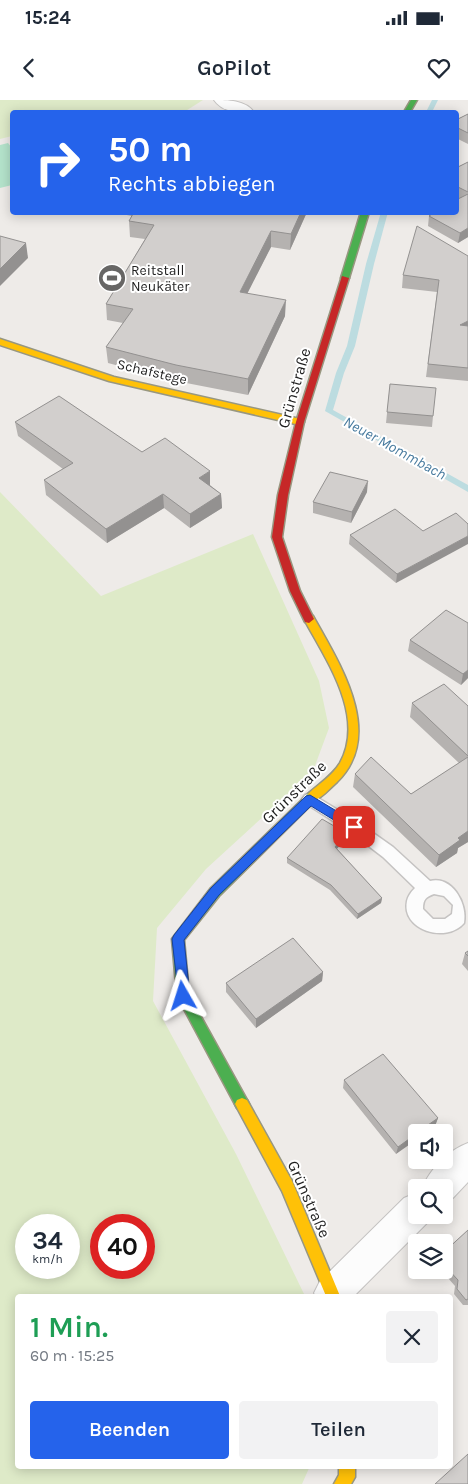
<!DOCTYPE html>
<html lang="de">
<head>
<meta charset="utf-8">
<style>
  :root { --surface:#fff; --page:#f2f2f3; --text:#1f2937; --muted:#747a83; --accent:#2563eb }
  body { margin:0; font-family:Karla,sans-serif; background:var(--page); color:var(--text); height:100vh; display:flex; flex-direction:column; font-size:19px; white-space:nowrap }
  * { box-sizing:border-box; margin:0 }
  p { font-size:16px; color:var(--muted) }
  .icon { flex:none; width:28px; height:28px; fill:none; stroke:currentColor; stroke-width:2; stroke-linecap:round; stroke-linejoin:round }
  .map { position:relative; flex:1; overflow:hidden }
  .panel { position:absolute; left:15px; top:1194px; width:438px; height:175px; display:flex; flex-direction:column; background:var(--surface); border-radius:5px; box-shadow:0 2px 12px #0003 }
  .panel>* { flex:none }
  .guide { position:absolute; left:10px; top:10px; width:449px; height:105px; border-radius:5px; box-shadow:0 2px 12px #0003; background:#2563eb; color:#fff; overflow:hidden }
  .buttons { position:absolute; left:408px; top:1024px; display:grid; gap:10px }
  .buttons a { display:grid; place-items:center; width:45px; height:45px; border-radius:5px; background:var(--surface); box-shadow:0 2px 12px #0003; font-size:25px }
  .speed { position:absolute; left:15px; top:1114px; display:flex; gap:10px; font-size:25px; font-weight:700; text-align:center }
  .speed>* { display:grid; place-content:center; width:65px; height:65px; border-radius:50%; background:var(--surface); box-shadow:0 2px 12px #0003; line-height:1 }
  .speed small { font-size:12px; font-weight:400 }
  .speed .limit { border:8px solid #d22; background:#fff; color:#111 }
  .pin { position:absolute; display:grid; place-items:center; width:42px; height:42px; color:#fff; margin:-21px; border-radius:10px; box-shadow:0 2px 8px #0006 }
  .me { position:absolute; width:55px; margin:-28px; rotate:354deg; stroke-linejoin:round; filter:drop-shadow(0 0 4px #0008) }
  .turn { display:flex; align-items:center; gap:18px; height:105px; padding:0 15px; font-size:22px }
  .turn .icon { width:65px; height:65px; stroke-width:2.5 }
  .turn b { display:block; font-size:35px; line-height:42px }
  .round { display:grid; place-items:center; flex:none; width:52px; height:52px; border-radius:5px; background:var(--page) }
  .overview { display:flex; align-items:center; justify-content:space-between; height:85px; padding:0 15px }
  h1 { font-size:30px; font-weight:600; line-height:38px; color:#1e9e55 }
  .cta { display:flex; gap:10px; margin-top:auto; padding:10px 15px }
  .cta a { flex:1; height:58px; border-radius:5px; background:var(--accent); color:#fff; font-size:20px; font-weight:600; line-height:58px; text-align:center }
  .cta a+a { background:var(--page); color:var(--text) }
  .status { display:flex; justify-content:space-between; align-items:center; height:35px; padding:0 25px; background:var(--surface); direction:ltr }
  .status svg { height:14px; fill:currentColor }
  header { display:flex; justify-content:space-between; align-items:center; height:65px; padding:0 15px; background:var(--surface); font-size:22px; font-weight:600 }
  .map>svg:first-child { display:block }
</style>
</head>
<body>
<div class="status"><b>15:24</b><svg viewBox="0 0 49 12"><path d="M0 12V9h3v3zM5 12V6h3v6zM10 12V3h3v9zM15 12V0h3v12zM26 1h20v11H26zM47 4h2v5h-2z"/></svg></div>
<header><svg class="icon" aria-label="back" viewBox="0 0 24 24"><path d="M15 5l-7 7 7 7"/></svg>GoPilot<svg class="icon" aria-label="heart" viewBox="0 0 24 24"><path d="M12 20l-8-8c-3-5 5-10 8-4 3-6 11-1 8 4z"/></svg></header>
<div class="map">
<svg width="468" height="1384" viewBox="0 0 468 1384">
  <rect width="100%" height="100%" fill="#eeebe8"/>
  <g fill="#deeac8" fill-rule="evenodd">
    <path d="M0,0H203L184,12H12V36L0,39Z"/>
    <path d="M0,392L101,496L253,434L319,581L329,628L313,671L206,769L157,828L153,901L236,1054L305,1196H18V1366H310L302,1384H0ZM26,1125H69V1168H26ZM101,1125H144V1168H101Z"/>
  </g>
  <path fill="#b4e3cb" d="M8,43L12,48V85L0,88V45Z"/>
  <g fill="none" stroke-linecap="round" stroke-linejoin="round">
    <g fill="#bcdce0" fill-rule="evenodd">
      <path d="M432,0H438L432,12H426Z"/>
      <path d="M381,112H388L374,164L355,246L344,273L333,310L468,385V392L325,311L336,273L347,246L366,164Z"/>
    </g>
    <defs>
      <path id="lane" d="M310,693L359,723L393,747L430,781C451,775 468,803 464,823C446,844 401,830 407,801C408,796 412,791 415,788L383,757L349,731L305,703L302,699L305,695ZM434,794L444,796L453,805L452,814L445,819H433L423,809C423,799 426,797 434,794Z"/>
      <g id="street">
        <path d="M214,0C228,0 245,0 254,12C240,14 222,12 214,0Z"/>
        <path d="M468,1043V1082L451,1100L444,1103V1088H422C430,1069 449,1050 468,1043Z"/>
        <path d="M416,1093V1115H431L428,1122L354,1196H316L314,1193L320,1181L404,1098Z"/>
      </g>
      <g id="fast">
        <path d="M411,0H417L410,12H404Z"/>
        <path d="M361,112H369L349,178L342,180L341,178Z"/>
        <path d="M313,691L317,693L319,696L317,699L219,796L184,840L189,895L247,1000L249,1004L247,1008L242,1010L237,1008L177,896L172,839L211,788L309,693Z"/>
      </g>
      <g id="slow">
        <path d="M0,239L114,277L300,319L304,322L300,325L109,281L0,245Z"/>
        <path d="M309,515L313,516C339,563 386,634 337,682C330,688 322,698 313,701L309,699L307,696L309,693C319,684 333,675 340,663C366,616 326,560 304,519Z"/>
        <path d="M242,998L247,1000L292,1081L340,1196H326L282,1091L235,1004L237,1000Z"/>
        <path d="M339,1366H355V1377L351,1384H334L339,1375Z"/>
      </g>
      <path id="jam" d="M342,176L349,178L304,322L288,395L282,437L300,491L314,519L309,523L305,522L290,491L272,437L278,395L296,322Z"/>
    </defs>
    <use href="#lane" stroke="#c5c3c2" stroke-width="3"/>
    <use href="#street" stroke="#c5c3c2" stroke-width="2"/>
    <use href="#fast" stroke="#989780" stroke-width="3"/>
    <use href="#slow" stroke="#989780" stroke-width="3"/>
    <use href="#jam" stroke="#989780" stroke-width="3"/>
    <use href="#lane" fill="#fcfcfc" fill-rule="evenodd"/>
    <use href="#street" fill="#fcfcfc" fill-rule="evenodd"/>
    <use href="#fast" fill="#4caf50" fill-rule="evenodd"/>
    <use href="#slow" fill="#ffc107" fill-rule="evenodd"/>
    <use href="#jam" fill="#c62828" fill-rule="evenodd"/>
  </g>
  <g fill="#b5b2b0">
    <path d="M468,14V44L456,38V20Z"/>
    <path d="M468,62V137L458,143L428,126L429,116L460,99L456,97V68Z"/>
    <path d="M116,112H307L290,150L271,147L247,193L285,216L248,295L176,281L108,263L106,247L123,223L107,220L106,204L145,139L130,137L129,121L132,116L116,113Z"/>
    <path d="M468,156V281L426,277L437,192L402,188L403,175Z"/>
    <path d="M390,284L433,316L432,327L386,323Z"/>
    <path d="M15,322L142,352L210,385L221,394L222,408L190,428L164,408L107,443L46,395L44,380L63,369L18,336Z"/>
    <path d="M367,392L351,423L313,413V402Z"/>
    <path d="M423,431L396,483L349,444L350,435Z"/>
    <path d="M468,523V578L461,585L408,551L410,540Z"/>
    <path d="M412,603L468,606V742L458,748L457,753L436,767L353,687L355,674L411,694L459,663L410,617Z"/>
    <path d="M346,733V738L337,749L382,798L381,803L357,819L330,790L287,763V758Z"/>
    <path d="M468,851V871L462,864L465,853Z"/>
    <path d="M323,872L322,881L256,928L226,892V883Z"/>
    <path d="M344,980L438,1018L435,1026L426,1032H416L396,1054L343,988Z"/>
    <path d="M468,1130V1205H463L454,1194L455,1186L441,1170H444V1152Z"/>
  </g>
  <g fill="#939190">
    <path d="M301,112H307L290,150L291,134Z"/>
    <path d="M468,128V137L458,143L460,133Z"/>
    <path d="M271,131V147L240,208V192Z"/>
    <path d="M26,143L28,158L0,186V169Z"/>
    <path d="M286,200L285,216L248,295V279Z"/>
    <path d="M468,221V232L460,225Z"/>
    <path d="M210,371V385L200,392L199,378Z"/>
    <path d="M368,381L367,392L351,423L352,412Z"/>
    <path d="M163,394L164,408L107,443L106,429Z"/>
    <path d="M221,394L222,408L190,428V414Z"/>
    <path d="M468,436V444L396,483L397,474Z"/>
    <path d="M468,570V578L461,585L463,574Z"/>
    <path d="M468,731V742L458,748L457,753L436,767L439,755L458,738Z"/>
    <path d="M346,733V738L334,752L335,747Z"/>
    <path d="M382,798L381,803L357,819L358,814Z"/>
    <path d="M323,872L322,881L256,928V919Z"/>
    <path d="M438,1018L435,1026L426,1032H418Z"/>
    <path d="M416,1034V1040L396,1054L398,1047Z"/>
  </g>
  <g fill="#d2cfcd" stroke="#939190">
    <path d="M468,14V33L456,27V20Z"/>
    <path d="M468,62V92L456,86V68Z"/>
    <path d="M468,94V128L460,133L429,116L435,112H456V100Z"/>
    <path d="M134,112H301L291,134L271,131L240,192L286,200L248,279L176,265L106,247L133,209L106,204L154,125L129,121Z"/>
    <path d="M417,126L468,156V221L460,225L468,226V268L428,264L439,180L403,175Z"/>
    <path d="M0,136L26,143L0,169Z"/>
    <path d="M390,284L436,288L433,316L387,312Z"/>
    <path d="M59,296L142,352L165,338L210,371L199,378L221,394L190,414L163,394L106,429L44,380L73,363L15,322Z"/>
    <path d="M330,372L368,381L352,412L313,402Z"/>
    <path d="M395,409L423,431L456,413L468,424V436L397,474L350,435Z"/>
    <path d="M446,510L468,523V570L463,574L410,540Z"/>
    <path d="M444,584L468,606V656L412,603Z"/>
    <path d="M371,657L411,694L468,657V731L458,738L460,740L439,755L355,674Z"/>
    <path d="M322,719L346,733L335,747L382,798L358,814L331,785L287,758Z"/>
    <path d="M293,838L323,872L256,919L226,883Z"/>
    <path d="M468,851V856L465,853Z"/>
    <path d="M383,954L438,1018L418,1032H416V1034L398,1047L344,980Z"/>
    <path d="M468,1130V1199L466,1200L457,1189L458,1180L444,1165V1152Z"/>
    <path d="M468,1354V1384H435Z"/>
  </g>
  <path fill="#2563eb" stroke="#184099" d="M310,695L358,724L360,727L358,730H350L311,706L219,795L184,840L190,896L188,900L183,902L179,900L172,839L174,835L211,788L306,696Z"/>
  <defs>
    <symbol id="stadium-disc" viewBox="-11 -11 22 22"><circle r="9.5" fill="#676665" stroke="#fff"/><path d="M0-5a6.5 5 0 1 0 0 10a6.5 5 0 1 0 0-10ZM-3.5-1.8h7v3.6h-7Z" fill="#fff"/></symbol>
  </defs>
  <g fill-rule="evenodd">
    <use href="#stadium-disc" x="96" y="162" width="32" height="32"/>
  </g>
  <g text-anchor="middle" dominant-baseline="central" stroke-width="4" stroke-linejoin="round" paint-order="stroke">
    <g font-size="14" fill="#1f1f1f" stroke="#fff" text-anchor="start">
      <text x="131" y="170">Reitstall<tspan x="131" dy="16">Neukäter</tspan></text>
    </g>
    <g font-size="14" fill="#1f1f1f" stroke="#fff">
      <text transform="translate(152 272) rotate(13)">Schafstege</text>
    </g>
    <g font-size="15" font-style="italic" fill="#477a9e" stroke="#fff">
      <text transform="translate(395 348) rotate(29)">Neuer Mommbach</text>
    </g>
    <g font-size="16" fill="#1f1f1f" stroke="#fff">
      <text transform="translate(294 288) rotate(-74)">Grünstraße</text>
      <text transform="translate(294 692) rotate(-44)">Grünstraße</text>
      <text transform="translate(309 1099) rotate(66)">Grünstraße</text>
    </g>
  </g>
</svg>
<div class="buttons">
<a><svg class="icon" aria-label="sound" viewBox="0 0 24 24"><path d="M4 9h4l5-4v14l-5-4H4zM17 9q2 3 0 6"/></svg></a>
<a><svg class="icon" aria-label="search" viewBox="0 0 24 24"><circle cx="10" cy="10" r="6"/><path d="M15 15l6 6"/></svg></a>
<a><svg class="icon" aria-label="layers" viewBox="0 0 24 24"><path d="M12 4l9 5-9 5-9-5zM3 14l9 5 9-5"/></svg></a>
</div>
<div class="speed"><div>34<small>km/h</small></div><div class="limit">40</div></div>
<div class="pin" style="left:354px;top:727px;background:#d93025"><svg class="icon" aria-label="arrive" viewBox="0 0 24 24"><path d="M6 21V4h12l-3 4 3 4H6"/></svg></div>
<svg class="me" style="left:183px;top:896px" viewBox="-20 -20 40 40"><path d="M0-17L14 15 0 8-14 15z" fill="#2563eb" stroke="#fff" stroke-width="4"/></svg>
<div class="guide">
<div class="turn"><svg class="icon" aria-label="right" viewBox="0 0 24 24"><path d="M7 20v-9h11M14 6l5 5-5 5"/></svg><div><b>50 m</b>Rechts abbiegen</div></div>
</div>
<section class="panel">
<div class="overview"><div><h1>1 Min.</h1><p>60 m · 15:25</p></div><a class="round"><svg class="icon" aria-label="close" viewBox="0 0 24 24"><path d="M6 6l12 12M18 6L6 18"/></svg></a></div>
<div class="cta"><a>Beenden</a><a>Teilen</a></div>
</section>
</div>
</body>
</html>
